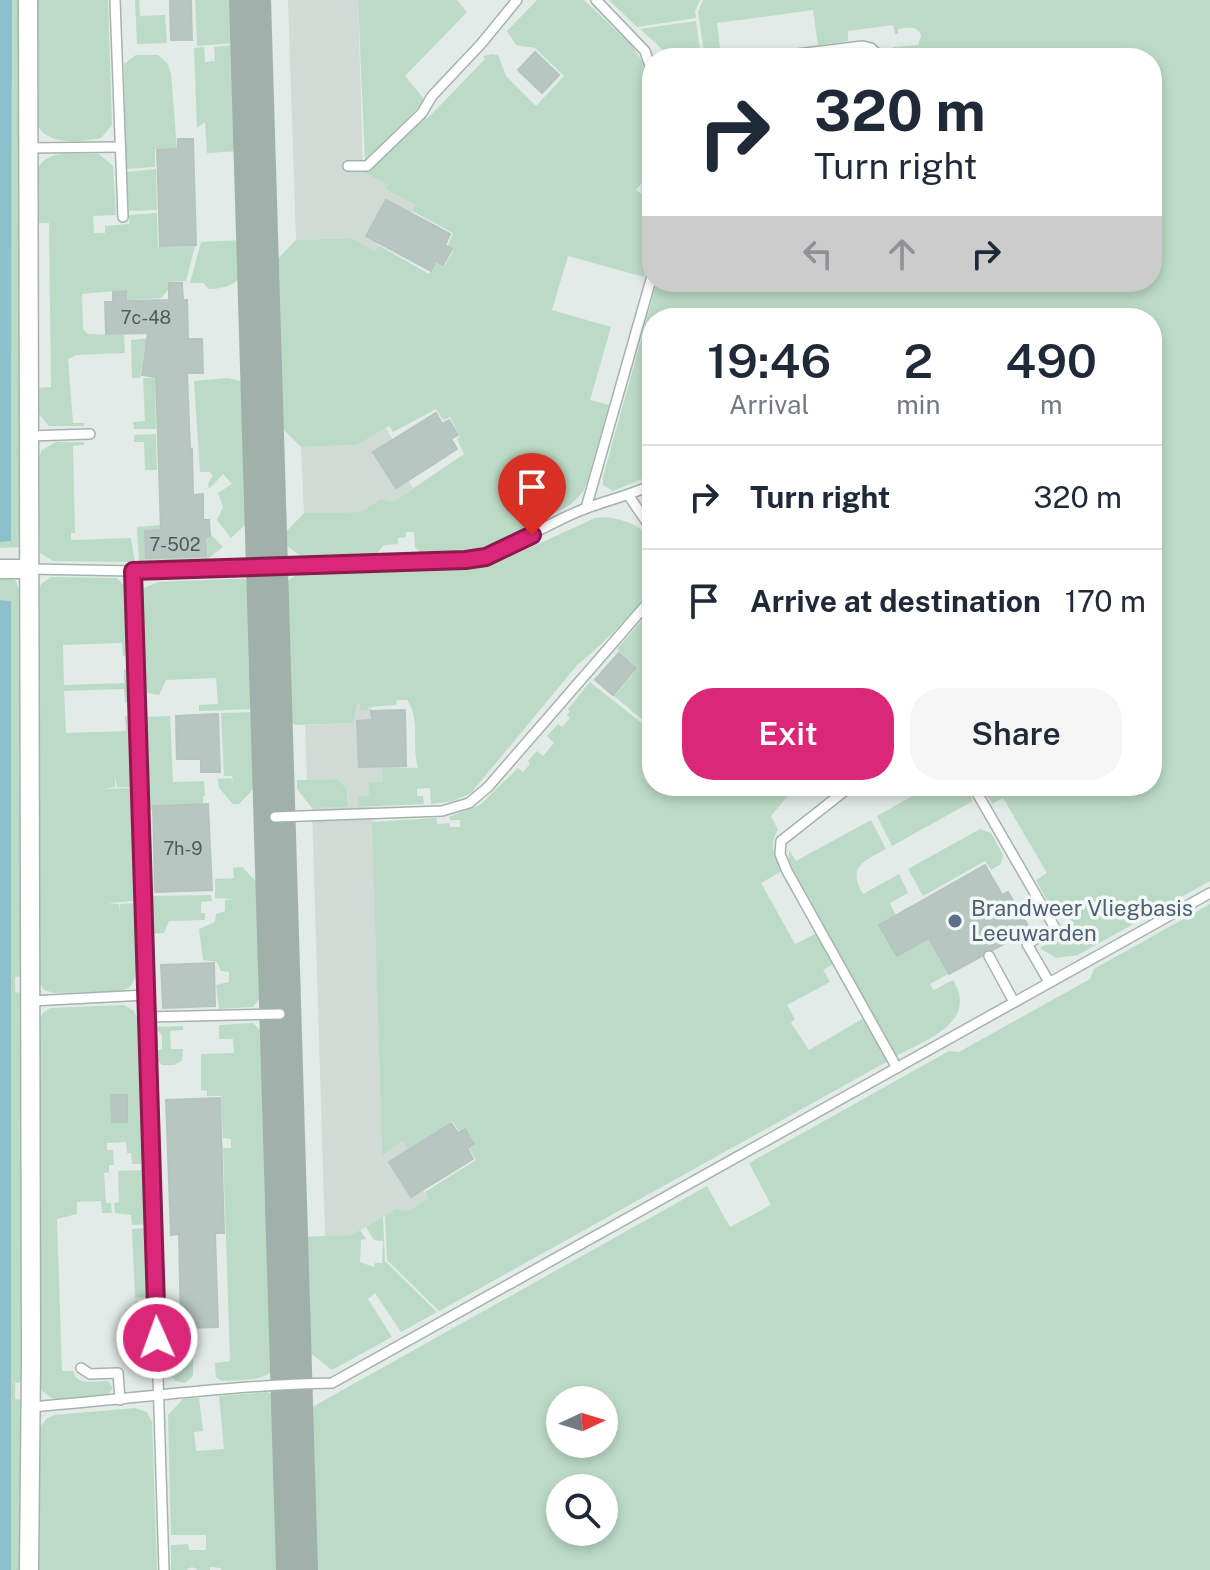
<!DOCTYPE html>
<html lang="en">
<head>
<meta charset="utf-8">
<style>
  :root { --surface:#fff; --page:#f6f6f7; --text:#1f2937; --muted:#747a83; --line:#e0e1e3; --accent:#db2777 }
  body { margin:0; font-family:"Public Sans",sans-serif; background:var(--page); color:var(--text); height:100vh; display:flex; flex-direction:column; font-size:30px; white-space:nowrap }
  * { box-sizing:border-box; margin:0 }
  p { font-size:26px; color:var(--muted) }
  .icon { flex:none; width:44px; height:44px; fill:none; stroke:currentColor; stroke-width:2; stroke-linecap:round; stroke-linejoin:round }
  .map { position:relative; flex:1; overflow:hidden }
  .side { position:absolute; left:642px; top:308px; width:520px; height:488px; display:flex; flex-direction:column; background:var(--surface); border-radius:32px; box-shadow:0 4px 12px #0003 }
  .side>* { flex:none }
  .guide { position:absolute; left:642px; top:48px; width:520px; height:244px; border-radius:32px; box-shadow:0 4px 12px #0003; background:#fff; color:var(--text); overflow:hidden }
  .needle { width:52px; rotate:86deg }
  .tools { position:absolute; left:546px; top:1386px; display:grid; gap:16px }
  .tools a { display:grid; place-items:center; width:72px; height:72px; border-radius:50%; background:var(--surface); box-shadow:0 4px 12px #0003; font-size:40px }
  .pin { position:absolute; display:grid; place-items:center; width:68px; height:68px; color:#fff; margin:-82px -34px; border-radius:50% 50% 50% 0; rotate:-45deg; box-shadow:0 0 8px #0007 }
  .pin .icon { rotate:45deg }
  .me { position:absolute; width:88px; margin:-44px; rotate:358deg; stroke-linejoin:round; filter:drop-shadow(0 0 6px #0008) }
  .turn { display:flex; align-items:center; gap:28px; height:168px; padding:0 40px; font-size:36px }
  .turn .icon { width:104px; height:104px; stroke-width:2.5 }
  .turn b { display:block; font-size:56px; line-height:68px }
  .lanes { display:flex; align-items:center; height:76px; padding:0 40px; background:#0003; justify-content:center; gap:40px; direction:ltr }
  .lanes .off { opacity:.35 }
  .eta { display:flex; justify-content:space-evenly; align-items:center; height:136px; text-align:center }
  .eta b { font-size:48px; font-weight:600; line-height:56px }
  .action { display:flex; gap:16px; margin-top:auto; padding:16px 40px }
  .action a { flex:1; height:92px; border-radius:32px; background:var(--accent); color:#fff; font-size:32px; font-weight:600; line-height:92px; text-align:center }
  .action a+a { background:var(--page); color:var(--text) }
  ul { padding:0; list-style:none }
  li { display:flex; align-items:center; gap:24px; height:104px; padding:0 40px; border-top:2px solid var(--line) }
  li div { flex:1 }
  li b { display:block; font-size:30px }
  li em { font-style:normal }
  .map>svg:first-child { display:block }
</style>
</head>
<body>
<div class="map">
<svg width="1210" height="1570" viewBox="0 0 1210 1570">
  <rect width="100%" height="100%" fill="#e2ebe7"/>
  <g fill="#d0dbd6">
    <path d="M288,0H358L363,171L388,185L387,189L415,205L411,213L386,200L366,236L378,243L374,252L352,238L296,240Z"/>
    <path d="M386,428L393,440L374,453L396,488L408,480L413,488L393,502L380,499L361,512L304,513L301,447L357,445Z"/>
    <path d="M356,704L371,706L372,720L357,721L359,767L382,766L383,782L369,797H358L357,807H372L382,1154L404,1141L409,1149L389,1162L410,1197L423,1190L428,1198L409,1211L395,1210L352,1235L325,1236L312,808L348,807L347,789L337,779L307,780L305,725L353,723Z"/>
  </g>
  <g fill="#bcdbc6" fill-rule="evenodd">
    <path d="M12,0H21V547L0,548V542L11,541Z"/>
    <path d="M37,0H108L112,125L101,138C81,142 49,146 38,126Z"/>
    <path d="M135,0H139L140,16L165,15L167,43L137,44Z"/>
    <path d="M195,0H235L236,43L197,46Z"/>
    <path d="M358,0H457L467,12L405,76L424,99L422,104L365,161Z"/>
    <path d="M537,0H584L631,45L643,62L652,117V171L636,190L652,202V249L644,277L568,256L552,310L611,327L590,400L609,405L587,482L583,492L570,505L498,542L480,548L421,553L415,547L414,532H406V537L398,538V544L384,545L376,554L299,555L281,541V537L304,513L361,512L380,499L393,502L464,454L457,439L460,436L450,417L443,420L436,409L393,432L389,426L357,445L301,447L277,423L273,264L296,240L352,238L374,251L378,245L429,274L437,262L445,265L453,251L447,247L453,233L412,211L415,205L386,189L388,185L363,172L372,168L423,116L427,119L485,59L483,56L492,54L498,55L506,76L536,106L564,76L535,48L516,45L507,31Z"/>
    <path d="M609,0H700L695,11L696,18L637,27Z"/>
    <path d="M703,0H1210V881L1078,955L1056,958L1040,948L1075,929L1065,910L1055,915L1036,880L1047,873L1003,798L992,804L982,786H1152V318H652V475L613,491L603,485V477L657,282H1152V58H890L893,47L918,45L921,36C918,25 907,28 898,29V34H895L893,25L848,31V41L818,45L813,10L717,23L721,55L719,58H705L698,12Z"/>
    <path d="M696,21L701,58H672L640,29Z"/>
    <path d="M236,45L240,151L207,153L205,122L197,128L194,48L204,47L205,62L215,61L214,47Z"/>
    <path d="M136,55H158L168,64L171,73L177,149H155V167L126,169L124,64Z"/>
    <path d="M99,154L113,166L116,215L93,216L94,233H105V226L129,224V215L157,213L158,247L195,246L186,281L168,282V290L161,298L127,300V290L82,294L83,329L88,334L124,335L125,353L77,355L68,359L73,423H84V426H49L39,414L37,388L51,387L49,223H37L38,168C49,148 79,155 99,154Z"/>
    <path d="M156,169L157,210L129,211L127,172Z"/>
    <path d="M242,240C243,272 246,287 209,289L203,283H190L201,242Z"/>
    <path d="M150,338L145,347L140,378H132L131,340Z"/>
    <path d="M143,378H155L156,429H134L133,422L145,421Z"/>
    <path d="M228,378L240,381L247,393L250,520L231,538L217,520L223,507L218,493L232,484L223,474L209,489L208,484L213,476L210,472H200L194,381Z"/>
    <path d="M156,434L157,470H145L144,442H134V435Z"/>
    <path d="M56,442H84V445L73,446L75,533H71V540L131,538L135,562L53,561L40,553L37,464L42,450Z"/>
    <path d="M606,517C637,522 652,530 652,563C652,570 654,581 651,587C642,605 595,652 578,664L471,793L453,801L431,804L430,788L417,789V796H423L424,804L357,807L358,797L369,796V782H383L382,767L418,768C411,744 421,720 407,700H397L396,705L368,707V710H360V704H357L353,723L295,725L286,717L282,590C289,577 296,574 310,572L490,566L595,518Z"/>
    <path d="M173,524V529L145,531L146,558L206,556V537H210V534L223,547L206,560L139,562L137,527Z"/>
    <path d="M0,577L15,580L21,594L22,976L15,977V992L22,993L23,1382L15,1383V1399L23,1400L21,1570H11V601L0,600Z"/>
    <path d="M51,577L117,578L125,586L128,656H123L122,643L63,645L64,685L124,683V669H128L129,703H125L124,689L64,691L66,733L126,731L125,716H130L132,787H117L115,777V787L105,789L132,788L135,901L108,903L119,904L120,913V904L136,903C136,922 144,978 128,988C119,994 68,992 54,993L44,990L38,981L37,600L41,584Z"/>
    <path d="M232,579H245L252,585L256,709L199,711V705L218,704L216,678L166,680L159,695L148,693L143,688L141,597L144,588L158,582Z"/>
    <path d="M652,609V722L649,725L614,696L638,668L617,649Z"/>
    <path d="M590,682L649,729L652,726V786H796L771,816L778,830C768,845 775,857 782,871L761,883L795,944L817,933L833,964L823,970L830,982L787,1005L795,1019L791,1023L809,1050L864,1018L888,1061L439,1311L387,1260L385,1216L396,1209L409,1211L428,1198L425,1192L476,1160L468,1147L474,1143L464,1128L459,1131L452,1121L408,1149L403,1141L382,1155L372,822L436,818L437,824L449,823L450,827H460V820H450L449,817L480,805L518,768L523,772L530,764L528,761L537,751L543,756L554,743L547,736L558,724L562,727L570,718L567,715L570,711L568,709Z"/>
    <path d="M256,712L258,784L239,804H233L219,788L218,779L231,778L233,782L232,776H224L221,713Z"/>
    <path d="M170,716L173,782L204,781L205,796H203V804L152,805V810H147L143,717Z"/>
    <path d="M337,779L347,789L348,807L312,808L297,789V780Z"/>
    <path d="M930,786H965L973,801L892,846L877,816Z"/>
    <path d="M871,820L886,849C863,862 847,866 863,894L899,874L908,893L890,903L896,916L880,925L897,956L929,938L948,974L930,984L934,990L953,980C979,1022 926,1040 896,1056L794,871L789,861V850L796,861Z"/>
    <path d="M980,829L991,833L1003,855L1001,864L991,870L985,861L923,896L908,869Z"/>
    <path d="M242,867L261,886L264,992L253,1007L219,1009L216,985L229,982V972L221,971L217,962L203,960L199,929L215,922L216,914L225,911V900L235,899L215,898V879L234,878L233,868Z"/>
    <path d="M211,895L212,901L201,902V913H205V920L169,921L164,933L151,934L150,896Z"/>
    <path d="M1210,904V1570H312L307,1410L707,1186L730,1227L771,1205L749,1163L949,1051L959,1052L1090,979L1094,969ZM604,1400V1444H560V1400ZM604,1488V1532H560V1488Z"/>
    <path d="M124,1005L134,1011L139,1022L143,1164H132L131,1153H127L126,1142L107,1143V1150H113L114,1165H109V1172L104,1173L106,1203H111L112,1213H102L101,1201L77,1202V1214L57,1219L62,1371H73C76,1386 95,1381 108,1381L113,1388L108,1394L55,1400L42,1391L39,1379L38,1020L43,1013L50,1008Z"/>
    <path d="M253,1023L266,1036L276,1365C268,1383 238,1380 221,1381L216,1377L215,1363L230,1361L223,1148H231V1139L223,1138L221,1096H207V1091L201,1090V1054L234,1053L233,1039H219V1025Z"/>
    <path d="M183,1026V1030L170,1031L171,1049H183L182,1061L174,1065H162L157,1060L155,1051L162,1049V1035L154,1027Z"/>
    <path d="M144,1170L146,1224L132,1225L131,1215L115,1213L114,1203L119,1202L118,1171Z"/>
    <path d="M383,1217L385,1261L437,1312L401,1332L375,1293L368,1299L392,1337L332,1370L304,1348L301,1237L351,1235L360,1230L366,1239L361,1240L360,1262L374,1267L375,1263H382L383,1241L374,1240L366,1227Z"/>
    <path d="M146,1228L148,1297L135,1298L132,1229Z"/>
    <path d="M135,1302H148L150,1365L137,1366Z"/>
    <path d="M163,1308H167L170,1346L180,1354V1359H193V1376L185,1383L175,1381L166,1369Z"/>
    <path d="M267,1392L273,1395L276,1402L281,1570H221V1568L210,1567V1570H198L192,1567L186,1570H171V1545L188,1544L189,1550H206V1535H171L168,1415L183,1399L199,1398L203,1431L194,1432L196,1451L224,1449L219,1396Z"/>
    <path d="M135,1408L147,1412L152,1422L157,1570H36L41,1426L47,1418L55,1415Z"/>
  </g>
  <g fill="#8dc0cd">
    <path d="M0,0H12L11,541L0,542Z"/>
    <path d="M0,600L11,601V1570H0Z"/>
  </g>
  <g fill="none" stroke-linecap="round" stroke-linejoin="round">
    <path stroke="#a0b1ac" stroke-width="42" d="M250,0L297,1570"/>
  </g>
  <g fill="#b7c6c0" stroke="#b5c4bf" stroke-width="2">
    <path d="M170,0H191L192,40H171Z"/>
    <path d="M535,52L559,75L542,93L518,70Z"/>
    <path d="M178,139H193L196,245L160,246L157,150L178,149Z"/>
    <path d="M386,200L450,234L445,245L452,249L443,265L436,261L431,271L366,236Z"/>
    <path d="M169,283H182L183,300H187L188,339H202L203,373H187L190,449H192L193,495L203,494V520H209L210,536L205,537L206,556L146,558L145,531L161,530L156,377L142,375L148,333L106,334L105,302H113V292L126,291V301L169,300Z"/>
    <path d="M436,413L442,424L449,420L458,435L451,439L457,449L396,488L373,452Z"/>
    <path d="M619,653L636,668L613,695L595,680Z"/>
    <path d="M405,710L406,766L359,767L357,721L372,720L371,711Z"/>
    <path d="M218,714L220,772H201V759H177L176,716Z"/>
    <path d="M208,804L212,890L155,892L153,806Z"/>
    <path d="M985,865L1002,895L1008,892L1030,929L993,950L986,949L982,956L949,974L929,938L897,956L879,925Z"/>
    <path d="M214,963L215,1006L163,1008L161,965Z"/>
    <path d="M111,1095H127V1122H112Z"/>
    <path d="M220,1098L224,1233H215L218,1327L181,1328L179,1234L171,1235L166,1100Z"/>
    <path d="M451,1123L458,1133L465,1129L469,1137L474,1144L467,1148L473,1159L411,1197L389,1162Z"/>
  </g>
  <g fill="none" stroke-linecap="round" stroke-linejoin="round">
    <defs>
      <g id="service">
        <path d="M115,0L123,217"/>
        <path d="M596,0L645,51L652,72"/>
        <path d="M764,58L863,46L871,48L882,58"/>
        <path d="M28,148L120,147"/>
        <path d="M348,166H367L422,113L432,96L481,44L517,0"/>
        <path d="M29,436L90,434"/>
        <path d="M629,496L652,530"/>
        <path d="M586,508L652,276"/>
        <path d="M30,569L133,571L465,560C510,552 545,523 587,508C609,500 630,495 652,485"/>
        <path d="M133,571L164,1570"/>
        <path d="M851,786L781,841L780,854L787,871L897,1068"/>
        <path d="M973,786L1055,928L1027,944L1049,982"/>
        <path d="M275,817L442,811L469,803L488,787L652,598"/>
        <path d="M989,956L1014,1002"/>
        <path d="M31,1001L146,995"/>
        <path d="M147,1017L280,1014"/>
        <path d="M81,1368L90,1374L118,1373L120,1400"/>
        <path d="M31,1407C132,1399 232,1385 332,1383L1210,893"/>
      </g>
      <g id="minor">
        <path d="M28,0L31,1362L29,1570"/>
        <path d="M0,569H30"/>
      </g>
    </defs>
    <use href="#service" stroke="#a5b3ae" stroke-width="12"/>
    <use href="#minor" stroke="#a5b3ae" stroke-width="21"/>
    <use href="#service" stroke="#fff" stroke-width="9"/>
    <use href="#minor" stroke="#fff" stroke-width="18"/>
  </g>
  <g fill="none" stroke-linecap="round" stroke-linejoin="round">
    <defs>
      <path id="route" d="M157,1338L133,571L465,560L486,557L532,535"/>
    </defs>
    <use href="#route" stroke="#8e194d" stroke-width="20"/>
    <use href="#route" stroke="#db2777" stroke-width="14"/>
  </g>
  <circle fill="#5c6f8a" stroke="#f2f8f5" stroke-width="3" cx="955" cy="921" r="8"/>
  <g text-anchor="middle" dominant-baseline="central" stroke-width="7" stroke-linejoin="round" paint-order="stroke">
    <g font-size="18" fill="#485e58">
      <text x="146" y="317">7c-48</text>
      <text x="175" y="544">7-502</text>
      <text x="183" y="848">7h-9</text>
    </g>
    <g font-size="22" fill="#4e5e75" stroke="#f2f8f5" text-anchor="start">
      <text x="971" y="908">Brandweer Vliegbasis<tspan x="971" dy="25">Leeuwarden</tspan></text>
    </g>
  </g>
</svg>
<div class="tools">
<a><svg class="needle" viewBox="-14 -14 28 28"><path d="M0-13l5 13h-10z" fill="#e53935"/><path d="M0 13l5-13h-10z" fill="#747a83"/></svg></a>
<a><svg class="icon" aria-label="search" viewBox="0 0 24 24"><circle cx="10" cy="10" r="6"/><path d="M15 15l6 6"/></svg></a>
</div>
<div class="pin" style="left:532px;top:535px;background:#d93025"><svg class="icon" aria-label="arrive" viewBox="0 0 24 24"><path d="M6 21V4h12l-3 4 3 4H6"/></svg></div>
<svg class="me" style="left:157px;top:1338px" viewBox="-20 -20 40 40"><circle r="17" fill="#db2777" stroke="#fff" stroke-width="3"/><path d="M0-11L8 9 0 5-8 9z" fill="#fff"/></svg>
<div class="guide">
<div class="turn"><svg class="icon" aria-label="right" viewBox="0 0 24 24"><path d="M7 20v-9h11M14 6l5 5-5 5"/></svg><div><b>320 m</b>Turn right</div></div>
<div class="lanes"><svg class="icon off" aria-label="left" viewBox="0 0 24 24"><path d="M17 20v-9H6M10 6l-5 5 5 5"/></svg><svg class="icon off" aria-label="ahead" viewBox="0 0 24 24"><path d="M12 20V5M6 11l6-6 6 6"/></svg><svg class="icon" aria-label="right" viewBox="0 0 24 24"><path d="M7 20v-9h11M14 6l5 5-5 5"/></svg></div>
</div>
<section class="side">
<div class="eta">
<div><b>19:46</b><p>Arrival</p></div>
<div><b>2</b><p>min</p></div>
<div><b>490</b><p>m</p></div>
</div>
<ul>
<li><svg class="icon" aria-label="right" viewBox="0 0 24 24"><path d="M7 20v-9h11M14 6l5 5-5 5"/></svg><div><b>Turn right</b></div><em>320 m</em></li>
<li><svg class="icon" aria-label="arrive" viewBox="0 0 24 24"><path d="M6 21V4h12l-3 4 3 4H6"/></svg><div><b>Arrive at destination</b></div><em>170 m</em></li>
</ul>
<div class="action"><a>Exit</a><a>Share</a></div>
</section>
</div>
</body>
</html>
